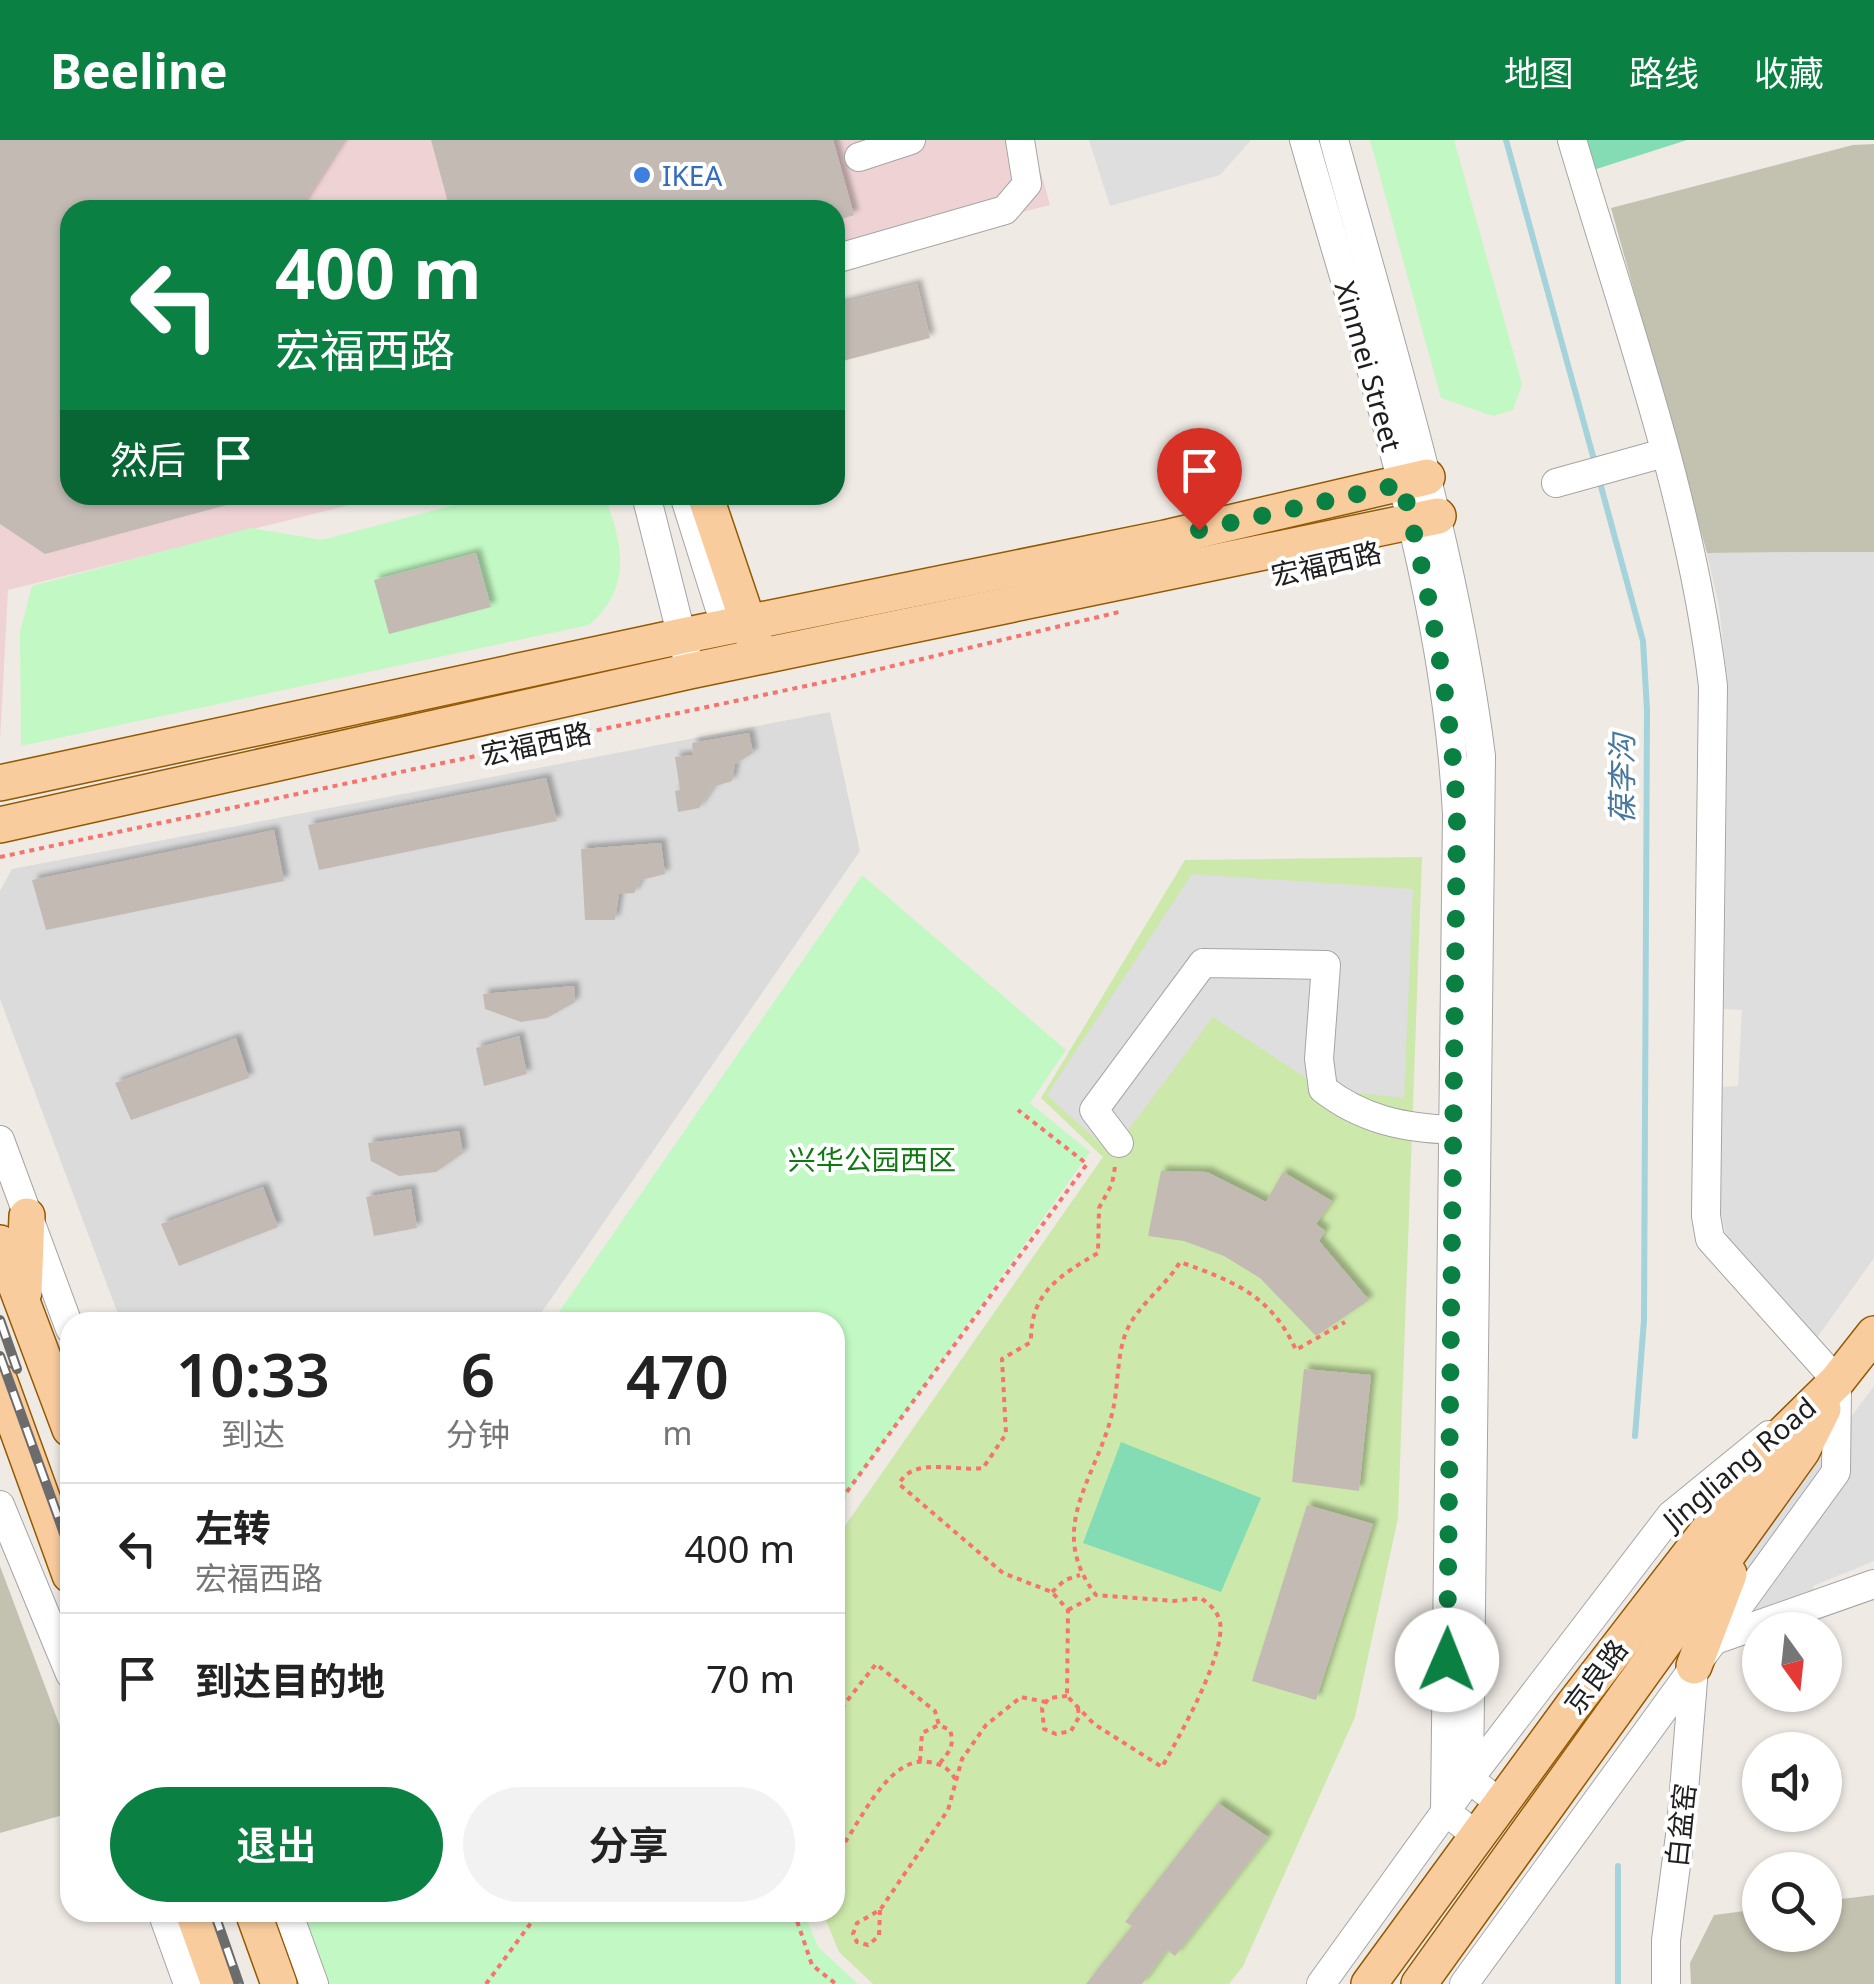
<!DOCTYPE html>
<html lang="zh">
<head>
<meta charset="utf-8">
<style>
  :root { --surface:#fff; --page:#f2f2f2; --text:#222; --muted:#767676; --line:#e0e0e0; --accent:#0b8043 }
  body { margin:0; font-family:"Noto Sans","Noto Sans SC",sans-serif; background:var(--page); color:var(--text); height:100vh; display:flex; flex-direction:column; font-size:38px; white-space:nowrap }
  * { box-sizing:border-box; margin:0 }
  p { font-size:32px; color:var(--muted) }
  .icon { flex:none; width:55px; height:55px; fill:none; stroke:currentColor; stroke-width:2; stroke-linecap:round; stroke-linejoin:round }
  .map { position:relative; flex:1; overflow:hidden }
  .panel { position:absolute; left:60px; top:1172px; width:785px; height:610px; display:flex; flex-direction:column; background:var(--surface); border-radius:30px; box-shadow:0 2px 8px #0004 }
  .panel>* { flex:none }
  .banner { position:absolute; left:60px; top:60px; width:785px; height:305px; border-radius:30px; box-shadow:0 2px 8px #0004; background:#0b8043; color:#fff; overflow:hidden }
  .needle { width:65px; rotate:165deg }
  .buttons { position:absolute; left:1742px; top:1472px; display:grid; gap:20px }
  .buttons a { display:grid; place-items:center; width:100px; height:100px; border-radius:50%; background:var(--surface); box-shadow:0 2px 8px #0004; font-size:50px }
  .pin { position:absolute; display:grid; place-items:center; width:85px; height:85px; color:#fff; margin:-102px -42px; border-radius:50% 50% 50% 0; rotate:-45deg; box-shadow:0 0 10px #0007 }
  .pin .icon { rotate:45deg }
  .me { position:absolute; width:110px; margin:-55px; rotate:1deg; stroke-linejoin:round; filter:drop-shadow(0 0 8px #0008) }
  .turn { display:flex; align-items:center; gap:35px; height:210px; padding:0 50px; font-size:45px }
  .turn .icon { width:130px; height:130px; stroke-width:2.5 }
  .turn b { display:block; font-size:70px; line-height:85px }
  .then { display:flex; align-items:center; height:95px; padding:0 50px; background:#0003; gap:20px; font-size:38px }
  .eta { display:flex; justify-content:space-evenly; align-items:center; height:170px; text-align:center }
  .eta b { font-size:60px; font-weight:600; line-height:70px }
  .action { display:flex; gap:20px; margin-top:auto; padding:20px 50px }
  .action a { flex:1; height:115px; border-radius:60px; background:var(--accent); color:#fff; font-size:40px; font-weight:600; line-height:115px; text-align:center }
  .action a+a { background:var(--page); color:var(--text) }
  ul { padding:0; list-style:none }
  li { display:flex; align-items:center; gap:30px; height:130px; padding:0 50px; border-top:2px solid var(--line) }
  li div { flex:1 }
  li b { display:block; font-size:38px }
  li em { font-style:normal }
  header { display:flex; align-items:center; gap:60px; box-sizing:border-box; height:140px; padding:0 50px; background:var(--accent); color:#fff }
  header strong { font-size:48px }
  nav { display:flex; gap:55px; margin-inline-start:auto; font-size:35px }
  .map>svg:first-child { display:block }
</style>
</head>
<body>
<header>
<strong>Beeline</strong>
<nav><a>地图</a><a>路线</a><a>收藏</a></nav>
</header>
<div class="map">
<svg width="1874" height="1844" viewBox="0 0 1874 1844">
  <defs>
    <filter id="shadow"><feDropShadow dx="5" dy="-5" stdDeviation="2.5" flood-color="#0004"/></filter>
  </defs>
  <rect width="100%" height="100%" fill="#efeae4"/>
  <path fill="#dcdbdb" d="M830,572L860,711L535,1182H121L0,859V751L12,729Z"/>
  <path fill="#efd3d4" d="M0,0H1032L1050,65L835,120V70H70V355H390L8,450L0,601Z"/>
  <g fill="#c3c2b0">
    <path d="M1874,4V412L1707,413L1611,68L1853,5Z"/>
    <path d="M0,1426L70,1613V1673L0,1693Z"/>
    <path d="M1874,1755V1844H1691L1690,1823L1714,1775L1760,1769V1795H1825V1761Z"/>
  </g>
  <path fill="#cde8ab" d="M1422,717L1398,1378L1355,1577L1243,1826L1229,1844H873L839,1812L823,1773L835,1772V1400L1103,1017L1041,958L1185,720Z"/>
  <g fill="#c2f8c3">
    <path d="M1370,0H1454L1522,244L1513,270L1493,276L1441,258Z"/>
    <path d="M492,355H604C623,404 633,447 589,485L21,606L20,492L32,446L251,388L322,400Z"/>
    <path d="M862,735L1066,910L1030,963L1090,1012L835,1371V1182H552Z"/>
    <path d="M296,1773H804L818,1807L858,1844H323Z"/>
  </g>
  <g fill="#84dcb4">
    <path d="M1577,0H1687L1587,32Z"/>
    <path d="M1121,1302L1261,1358L1221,1452L1083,1403Z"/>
  </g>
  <g fill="#dedede">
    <path d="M1089,0H1251L1220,35L1110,66Z"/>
    <path d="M1874,412V1118L1814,1202L1727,1100L1721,1073L1722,947L1738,946L1742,870L1724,869L1728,546L1719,466L1707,413Z"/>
    <path d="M1192,734L1413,749L1404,958L1323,949L1213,877L1111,1013L1047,955Z"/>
    <path d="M1874,1246V1421L1813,1446L1817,1470L1760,1485L1737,1430Z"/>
  </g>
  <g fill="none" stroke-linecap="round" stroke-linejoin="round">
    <g stroke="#a5d3db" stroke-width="6">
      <path d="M1506,0L1596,327"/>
      <path d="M1599,339L1643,501L1647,570L1644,1180L1635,1296"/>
      <path d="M1618,1844V1726"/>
    </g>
  </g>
  <g fill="#c3bab4" filter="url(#shadow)">
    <path d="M0,0H344L299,70H70V355H244L245,360L45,414L0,384Z"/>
    <path d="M431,0H833L854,75L835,81V70H450Z"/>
    <path d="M917,144L930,198L835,223V165Z"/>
    <path d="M476,413L491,467L389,494L374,440Z"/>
    <path d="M749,593L753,613L735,624L732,641L713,647L699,668L678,672L675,651L680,650L675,617L693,615L692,603Z"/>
    <path d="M546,638L557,681L319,730L308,685Z"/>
    <path d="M274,690L284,741L46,790L32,740Z"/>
    <path d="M661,703L665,734L641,740L634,753L619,754L615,780H585L581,709Z"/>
    <path d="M574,846L575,862L547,878L521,882L485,869L483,854Z"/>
    <path d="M519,896L527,934L484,946L476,908Z"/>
    <path d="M236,898L249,938L131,980L115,943Z"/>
    <path d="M459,991L463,1013L436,1032L399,1036L371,1021L368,1003Z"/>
    <path d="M1161,1031L1207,1032L1266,1062L1283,1032L1332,1061L1316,1084L1325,1091L1319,1101L1369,1160L1316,1196L1260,1138L1224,1116L1184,1101L1148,1096Z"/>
    <path d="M263,1047L278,1087L179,1126L161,1084Z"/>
    <path d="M411,1049L417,1088L374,1096L366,1057Z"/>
    <path d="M1304,1229L1371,1235L1359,1351L1292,1342Z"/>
    <path d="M1307,1365L1373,1384L1316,1560L1252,1541Z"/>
    <path d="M1218,1663L1268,1697L1175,1816L1167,1810L1142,1844H1086L1132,1786L1125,1782Z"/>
  </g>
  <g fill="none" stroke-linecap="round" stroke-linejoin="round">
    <defs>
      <g id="minor">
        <path d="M1304,0C1367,221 1445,443 1457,674L1445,1671L1477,1696"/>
        <path d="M1334,0C1390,204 1454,405 1481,616L1469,1639L1500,1663"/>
        <path d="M1572,0C1625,179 1691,360 1713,546L1706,1076L1710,1099L1837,1241"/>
        <path d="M859,17L911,0"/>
        <path d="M835,119L1005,70L1027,44L1020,0"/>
        <path d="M1556,343L1664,313"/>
        <path d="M646,355L686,513"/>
        <path d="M684,355L719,466"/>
        <path d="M0,1000L70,1189"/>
        <path d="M1119,1003L1094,970L1203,823L1326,825L1319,919L1323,949C1363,980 1404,988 1454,990"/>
        <path d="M0,1365L70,1534"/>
        <path d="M1712,1501L1874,1444"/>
        <path d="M162,1772L188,1844"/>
        <path d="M288,1772L314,1844"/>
        <path d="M1321,1844L1469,1639L1671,1375L1769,1295"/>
        <path d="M1464,1844L1836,1332L1837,1248"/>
        <path d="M1666,1844V1800L1681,1688L1694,1528"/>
      </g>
      <g id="major">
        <path d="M705,355L756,506"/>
        <path d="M0,643L682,496L1165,398L1427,337"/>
        <path d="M0,685L690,531L1438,376"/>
        <path d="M0,1103L70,1289"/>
        <path d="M24,1152L27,1076"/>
        <path d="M0,1242L70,1435"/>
        <path d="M1694,1526L1729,1434"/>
        <path d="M193,1772L219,1844"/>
        <path d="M253,1772L279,1844"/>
        <path d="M1369,1844L1574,1564L1781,1296L1837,1241L1874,1194"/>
        <path d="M1419,1844L1802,1311L1823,1269"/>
      </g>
    </defs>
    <use href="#minor" stroke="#a5a5a5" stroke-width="30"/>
    <use href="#major" stroke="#935a04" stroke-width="38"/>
    <g stroke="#f6736e" stroke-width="4" stroke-dasharray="5 5" stroke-linecap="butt">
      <path d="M0,717L834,540L1119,472"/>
      <path d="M1115,1027L1112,1044L1099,1068L1098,1113C1059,1136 1030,1153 1031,1202L1002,1219L1006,1294L983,1328C956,1332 913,1316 899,1344L1003,1433L1052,1452L1068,1470L1067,1556L1094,1584L1162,1627C1179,1597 1226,1514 1220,1482C1217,1470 1210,1465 1201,1458L1174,1461L1096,1455C1045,1389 1096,1339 1112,1274C1119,1247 1116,1215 1127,1190C1138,1165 1166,1146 1180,1122C1233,1141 1271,1155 1296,1210L1345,1182"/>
      <path d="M835,1368L1087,1024L1018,970"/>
      <path d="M1052,1452L1065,1440L1080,1435"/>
      <path d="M1068,1470L1094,1456"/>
      <path d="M1067,1556L1049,1558L1042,1568L1044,1589L1056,1594L1071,1591L1079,1577L1078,1568"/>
      <path d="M835,1576L876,1524L935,1571L939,1585L950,1590C955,1606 949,1612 939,1624"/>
      <path d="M920,1621L922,1593L939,1585"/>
      <path d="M835,1702H845C863,1676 891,1615 929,1622C941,1624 949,1628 955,1639"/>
      <path d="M880,1770L879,1796L868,1805L857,1802L853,1794L857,1783L880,1770L948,1670L962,1619L986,1585L1021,1557L1046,1562"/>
      <path d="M794,1772L812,1825L836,1844"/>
      <path d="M486,1844L539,1772"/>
    </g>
    <use href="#minor" stroke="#fff" stroke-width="28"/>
    <use href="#major" stroke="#f9cc9e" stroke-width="35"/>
    <defs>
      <g id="rail">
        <path d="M0,1180L17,1229"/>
        <path d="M0,1216L70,1410"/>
        <path d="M214,1772L239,1844"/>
      </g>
    </defs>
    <use href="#rail" stroke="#6c6c6c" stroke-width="10"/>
    <use href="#rail" stroke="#fff" stroke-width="6" stroke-dasharray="19" stroke-linecap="butt"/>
  </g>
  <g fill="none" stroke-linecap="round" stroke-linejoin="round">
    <path stroke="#0b8043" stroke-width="18" stroke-dasharray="0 32.4" d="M1199,390L1402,344C1430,454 1451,561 1457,674L1447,1520"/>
  </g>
  <circle fill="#3f7fe0" stroke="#fff" stroke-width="4" cx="642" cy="35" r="10"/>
  <g text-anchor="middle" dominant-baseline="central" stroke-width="8" stroke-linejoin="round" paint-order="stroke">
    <g font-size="28" fill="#366cbe" stroke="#fff" text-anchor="start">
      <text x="662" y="35">IKEA</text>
    </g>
    <g font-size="28" fill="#1e1e1e" stroke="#fff">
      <text transform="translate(1369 226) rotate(74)">Xinmei Street</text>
      <text transform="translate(1326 423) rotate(-13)">宏福西路</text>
      <text transform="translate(536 603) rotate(-12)">宏福西路</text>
      <text transform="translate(1739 1323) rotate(-40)">Jingliang Road</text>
      <text transform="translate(1595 1536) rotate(-53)">京良路</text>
      <text transform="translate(1680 1685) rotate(-84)">白盆窑</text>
    </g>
    <g font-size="28" fill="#0e7910" stroke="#fff">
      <text x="872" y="1019">兴华公园西区</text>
    </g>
    <g font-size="30" font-style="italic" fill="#47779c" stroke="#fff">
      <text transform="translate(1621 639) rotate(-90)">葆李沟</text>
    </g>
  </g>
</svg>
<div class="buttons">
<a><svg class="needle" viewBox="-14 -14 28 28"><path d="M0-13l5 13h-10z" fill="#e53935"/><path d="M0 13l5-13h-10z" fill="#767676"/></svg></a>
<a><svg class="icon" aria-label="sound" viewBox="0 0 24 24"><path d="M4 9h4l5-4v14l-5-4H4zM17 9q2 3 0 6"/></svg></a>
<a><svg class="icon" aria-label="search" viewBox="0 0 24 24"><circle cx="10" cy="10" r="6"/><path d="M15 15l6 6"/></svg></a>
</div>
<div class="pin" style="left:1199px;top:390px;background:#d93025"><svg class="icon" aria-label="arrive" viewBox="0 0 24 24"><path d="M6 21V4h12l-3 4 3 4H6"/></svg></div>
<svg class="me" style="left:1447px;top:1520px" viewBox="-20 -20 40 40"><circle r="19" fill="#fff"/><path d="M0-13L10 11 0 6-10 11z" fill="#0b8043"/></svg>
<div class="banner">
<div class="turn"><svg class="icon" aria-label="left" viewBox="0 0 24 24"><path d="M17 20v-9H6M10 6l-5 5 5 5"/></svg><div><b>400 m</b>宏福西路</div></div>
<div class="then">然后<svg class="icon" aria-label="arrive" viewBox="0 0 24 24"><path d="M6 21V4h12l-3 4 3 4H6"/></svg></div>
</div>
<section class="panel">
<div class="eta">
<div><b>10:33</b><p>到达</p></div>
<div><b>6</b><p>分钟</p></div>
<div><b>470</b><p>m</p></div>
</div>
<ul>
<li><svg class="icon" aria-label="left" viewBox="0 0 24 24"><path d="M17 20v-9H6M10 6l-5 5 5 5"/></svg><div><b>左转</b><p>宏福西路</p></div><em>400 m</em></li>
<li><svg class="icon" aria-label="arrive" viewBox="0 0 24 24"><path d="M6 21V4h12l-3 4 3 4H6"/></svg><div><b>到达目的地</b></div><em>70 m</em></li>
</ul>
<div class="action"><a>退出</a><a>分享</a></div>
</section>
</div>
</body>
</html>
